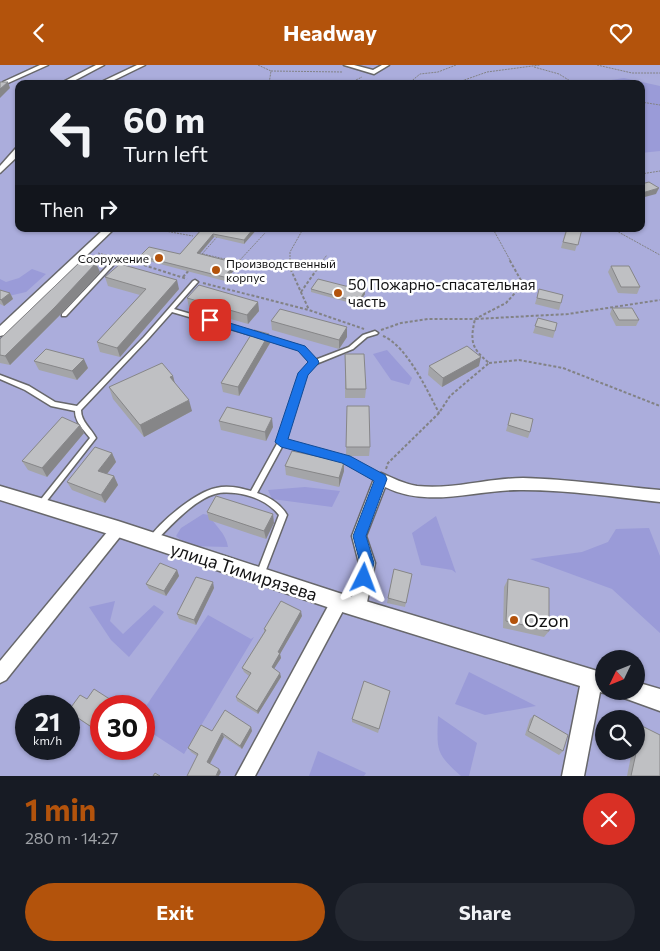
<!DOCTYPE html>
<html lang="en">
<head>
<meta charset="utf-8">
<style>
  :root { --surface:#171b24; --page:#242831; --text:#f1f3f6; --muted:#9ea1a6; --accent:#b3530c }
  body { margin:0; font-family:Commissioner,sans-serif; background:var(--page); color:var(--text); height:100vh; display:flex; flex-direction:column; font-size:19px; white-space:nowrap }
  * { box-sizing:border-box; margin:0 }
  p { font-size:16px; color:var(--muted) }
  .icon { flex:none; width:28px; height:28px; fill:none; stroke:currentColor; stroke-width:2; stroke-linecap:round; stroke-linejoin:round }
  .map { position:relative; height:711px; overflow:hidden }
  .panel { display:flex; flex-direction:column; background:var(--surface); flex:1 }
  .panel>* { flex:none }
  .hud { position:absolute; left:15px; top:15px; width:630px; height:152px; border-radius:10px; box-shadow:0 1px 4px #0004; background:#171b24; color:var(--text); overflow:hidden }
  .needle { width:32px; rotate:227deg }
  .buttons { position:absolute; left:595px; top:585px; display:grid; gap:10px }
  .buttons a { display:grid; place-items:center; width:50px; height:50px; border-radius:50%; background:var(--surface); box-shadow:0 1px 4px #0004; font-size:25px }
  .speed { position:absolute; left:15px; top:630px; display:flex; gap:10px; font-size:25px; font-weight:700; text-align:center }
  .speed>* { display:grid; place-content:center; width:65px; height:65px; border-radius:50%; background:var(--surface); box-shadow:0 1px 4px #0004; line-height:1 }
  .speed small { font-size:12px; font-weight:400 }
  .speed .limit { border:8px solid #d22; background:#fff; color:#111 }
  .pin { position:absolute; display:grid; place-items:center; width:42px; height:42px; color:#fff; margin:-21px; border-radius:10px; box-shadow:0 2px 8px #0006 }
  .me { position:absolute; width:55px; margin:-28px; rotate:3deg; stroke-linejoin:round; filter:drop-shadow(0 0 4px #0008) }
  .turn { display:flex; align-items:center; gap:18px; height:105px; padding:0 25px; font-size:22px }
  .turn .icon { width:65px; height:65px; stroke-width:2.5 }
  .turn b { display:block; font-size:35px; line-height:42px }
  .then { display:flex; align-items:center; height:48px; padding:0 25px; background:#0003; gap:10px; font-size:19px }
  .round { display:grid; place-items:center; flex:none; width:52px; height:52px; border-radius:26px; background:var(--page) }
  .headline { display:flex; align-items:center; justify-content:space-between; height:85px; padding:0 25px }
  h1 { font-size:30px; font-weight:700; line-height:38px; color:var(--accent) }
  .action { display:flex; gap:10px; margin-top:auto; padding:10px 25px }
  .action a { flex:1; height:58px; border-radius:30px; background:var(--accent); color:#fff; font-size:20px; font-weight:700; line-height:58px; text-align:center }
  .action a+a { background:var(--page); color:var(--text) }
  header { display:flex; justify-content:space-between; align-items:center; height:65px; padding:0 25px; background:var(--accent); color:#fff; font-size:22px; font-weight:700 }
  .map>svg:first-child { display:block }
</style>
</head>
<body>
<header><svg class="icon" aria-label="back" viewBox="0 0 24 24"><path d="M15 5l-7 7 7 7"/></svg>Headway<svg class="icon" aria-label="heart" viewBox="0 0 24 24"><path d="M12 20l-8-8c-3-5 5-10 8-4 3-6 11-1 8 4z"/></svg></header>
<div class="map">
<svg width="660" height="711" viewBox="0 0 660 711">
  <rect width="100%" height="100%" fill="#e2e2e6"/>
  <path fill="#abaddc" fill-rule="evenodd" d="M0,0H660V711H0ZM19,19H641V164H19ZM604,594H636V626H604ZM26,641H69V684H26ZM101,641H144V684H101ZM604,654H636V686H604Z"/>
  <g fill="#9a9bd8">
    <path d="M624,13L660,21V86L641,88V19H586Z"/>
    <path d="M32,204L46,209L26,227L0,233V214L6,217L19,213Z"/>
    <path d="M387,285L412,313L409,320L391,315L373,289Z"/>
    <path d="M305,422L340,426L332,442L272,434L268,425Z"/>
    <path d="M203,449L209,450C215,461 226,468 228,482L188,481L176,471L181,463Z"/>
    <path d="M436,451L456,508L452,505L421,500L412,468Z"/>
    <path d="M649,463L660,491V568L612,524L530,494L582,487L608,477L616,464Z"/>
    <path d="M115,536L110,556L123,569L154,540L164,547L129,592L111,575L89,542Z"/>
    <path d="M208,550L251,574L254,572L184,689L144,663V644Z"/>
    <path d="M469,607L536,641L485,650L455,639Z"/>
    <path d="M438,651L477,678L469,711H461C435,688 437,685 438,651Z"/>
    <path d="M318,686L366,708L364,711H309Z"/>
  </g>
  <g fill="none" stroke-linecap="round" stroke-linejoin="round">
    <defs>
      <g id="service">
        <path d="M116,192H118L120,193L66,251H62V249Z"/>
        <path d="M195,215L198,217L197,218L174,244L303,282L315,295L349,282L363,270L375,266L378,268L377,269L367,272L353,284L316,299L306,309L285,376L347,393L383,412L384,414L383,416L381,417L343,397L283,380L257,428C269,432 280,438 287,450L264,510L263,512L260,514L257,512L256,510L279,450C271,440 259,433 246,430C237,428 225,426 215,429C195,434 169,462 155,477L152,478L149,477L148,475C159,457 196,427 216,423C228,420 240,423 251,426L278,377L300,308L311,298L299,284L172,247L148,274L81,345C81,357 91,363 96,373L42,442L40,443L38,442L36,440L38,438L90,373C83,364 75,357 75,346L51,341L25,325L0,314V310L29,321L55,337L77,341L144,272L193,216Z"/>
      </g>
      <g id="minor">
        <path d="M40,0H48L8,18L3,17Z"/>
        <path d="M96,0H104L68,19H59Z"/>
        <path d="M137,0H145L106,19H97Z"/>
        <path d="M344,0H354L373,5L382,0H389L374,9Z"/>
        <path d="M16,83H19V90L0,108V101Z"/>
        <path d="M104,164H114L4,270L0,271V261Z"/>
        <path d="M381,408C393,413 404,419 417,421C452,425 488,413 523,413C569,414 615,421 660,425V437C615,432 569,425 523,425C476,424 430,444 385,422L366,471L375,498L366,542L364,547L358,550L352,547L350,542L359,498L352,471L374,414L376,410Z"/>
        <path d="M118,458L123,460L125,464L123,468L6,615L0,618V596L113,460Z"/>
        <path d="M339,530L345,532L347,537L345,542L255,711H236L333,532Z"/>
      </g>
      <g id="tertiary">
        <path d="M0,421L118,456L339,528L604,608V626H609L604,628L600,627L584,711H562L580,621L339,546L118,472L0,435Z"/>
        <path d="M636,617L660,624V646L624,633L621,626H636Z"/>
      </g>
    </defs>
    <use href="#service" stroke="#67676a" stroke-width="3"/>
    <use href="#minor" stroke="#67676a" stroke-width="3"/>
    <use href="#tertiary" stroke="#67676a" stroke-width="3"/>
    <g stroke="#828285" stroke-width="1" stroke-dasharray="2 1" stroke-linecap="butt">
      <path d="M258,0L271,6L269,19"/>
      <path d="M597,0L632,8H660"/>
      <path d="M534,2L559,9L575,19"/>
      <path d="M271,6L343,7"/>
      <path d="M411,17L419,19"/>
      <path d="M348,19L362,12"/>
      <path d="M408,19L420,9L438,7L456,0"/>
      <path d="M423,19L455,17"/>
      <path d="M453,19L487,7L540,0"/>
      <path d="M641,37L660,40"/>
      <path d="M641,109L660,106"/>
      <path d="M167,164L165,166L193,171"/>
      <path d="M493,164L510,195"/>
      <path d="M613,164L660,190"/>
      <path d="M98,188L110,191"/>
      <path d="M202,189L217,172"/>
      <path d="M203,189L229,195"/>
      <path d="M125,194L129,195"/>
      <path d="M240,195L265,168"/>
      <path d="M290,195V187L303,164"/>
      <path d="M323,195L327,190"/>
    </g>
    <g stroke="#828285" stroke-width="2" stroke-dasharray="3 2" stroke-linecap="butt">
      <path d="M125,194L187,214"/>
      <path d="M224,194L238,197L241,194"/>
      <path d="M290,194L291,205L309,245"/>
      <path d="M183,212L190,204"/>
      <path d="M203,218L309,245L364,264"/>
      <path d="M301,227L324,194"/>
      <path d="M381,265L401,258L428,254H475L506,238L523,219L509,194"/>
      <path d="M383,271C407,281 427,325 439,348"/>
      <path d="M489,298L519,295L563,303L660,341"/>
      <path d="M386,404L388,398L439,348L450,331L489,298C471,283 470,276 475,254L568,249L660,235"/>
    </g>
    <use href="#service" fill="#fff" fill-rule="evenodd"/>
    <use href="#minor" fill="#fff" fill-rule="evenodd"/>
    <use href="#tertiary" fill="#fff" fill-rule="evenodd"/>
  </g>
  <g fill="#a4a5a8">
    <path d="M181,164H257L244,179L214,172L200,189L236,198L237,202L225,216L141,194L140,191L180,189L199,167Z"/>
    <path d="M566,164H582L575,186L561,183Z"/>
    <path d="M611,201L640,222L637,229L618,228L608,207Z"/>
    <path d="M100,207L59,251L10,300L0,298V274Z"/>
    <path d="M105,212L179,224L120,292L100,287L97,277L140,230L108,221Z"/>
    <path d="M311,224L365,226V229L358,240L311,227Z"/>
    <path d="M539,224L561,238L559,245L535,239Z"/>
    <path d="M0,225L10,228L13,234L4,241L0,239Z"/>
    <path d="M187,233L258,237L259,246L248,259L189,242Z"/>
    <path d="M612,243L639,255L636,261H616L610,249Z"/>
    <path d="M538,253L555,266L553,273L533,268Z"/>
    <path d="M271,256L347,272L339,284L272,265Z"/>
    <path d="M269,269L270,278L239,331L223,327L221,318Z"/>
    <path d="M345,289L366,324L365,333H345Z"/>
    <path d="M34,296L88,303L77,315L39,305Z"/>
    <path d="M429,301H479L442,322L428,310Z"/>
    <path d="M173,311L175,319L192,346L144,372L113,334L109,322Z"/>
    <path d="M347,341L370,382L369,391H346Z"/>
    <path d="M511,348L530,367L528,373L506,366Z"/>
    <path d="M219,356L273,362L266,376L221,365Z"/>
    <path d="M80,360L84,368L47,412L28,405L22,396Z"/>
    <path d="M112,388L116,397L107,409L114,411L118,420L105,438L72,425L67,417Z"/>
    <path d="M285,401L344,406L339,422L286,410Z"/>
    <path d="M207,447L274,458L266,474L209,455Z"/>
    <path d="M394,504L412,509L405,542L387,538Z"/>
    <path d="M177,505L179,511L166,531L149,524L146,519Z"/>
    <path d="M508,514L549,566L544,572L503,563L504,522Z"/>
    <path d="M214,523L196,560L179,554L177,549Z"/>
    <path d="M302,551L280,589L281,593L274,604L281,612L258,649L237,636L236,632L249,611L244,607L242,603L264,567V564Z"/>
    <path d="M390,626L378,668L352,657V654Z"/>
    <path d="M87,634L101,641V669L69,647Z"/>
    <path d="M534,650L563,686L559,690L525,670L530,654Z"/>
    <path d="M642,661L660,711H627L632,686H636V669L637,664Z"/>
    <path d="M251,662L252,666L242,684L224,672L210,699L221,707L191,687L188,683L212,666Z"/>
  </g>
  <g fill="#868688">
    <path d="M8,17L10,23L0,33V24Z"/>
    <path d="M659,123L656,129L641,133L642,128Z"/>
    <path d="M253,164H257L244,179V175Z"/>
    <path d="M213,169L214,172L197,192V188Z"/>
    <path d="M96,198L100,207L59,251L10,300L5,291Z"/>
    <path d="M236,198L237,202L225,216L224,212Z"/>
    <path d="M177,215L179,224L120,292L117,283Z"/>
    <path d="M365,226V229L358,240V237Z"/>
    <path d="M10,228L13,234L4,241L1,235Z"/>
    <path d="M258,237L259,246L248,259L247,250Z"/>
    <path d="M347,262V272L339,284V275Z"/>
    <path d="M269,269L270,278L239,331L238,322Z"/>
    <path d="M481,292L479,301L442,322L443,313Z"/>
    <path d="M84,294L88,303L77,315L72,306Z"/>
    <path d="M173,311L176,323L170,312Z"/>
    <path d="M189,335L192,346L144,372L140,360Z"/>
    <path d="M272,353L273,362L266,376L265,367Z"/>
    <path d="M80,360L84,368L47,412L42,403Z"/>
    <path d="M112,388L116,397L103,414L98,406Z"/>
    <path d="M344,397V406L339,422V413Z"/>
    <path d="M114,411L118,420L105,438L101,430Z"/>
    <path d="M273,449L274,458L266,474L264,466Z"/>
    <path d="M177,505L179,511L166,531L164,526Z"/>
    <path d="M213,517L214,523L196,560L194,555Z"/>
    <path d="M301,546L302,551L280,589L281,593L272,607V602L278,587Z"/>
    <path d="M280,608L281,612L258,649L257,646Z"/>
    <path d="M251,662L252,666L242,684L240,681Z"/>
    <path d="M222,668L224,672L209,700L207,697Z"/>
    <path d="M219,704L221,707L219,711H216Z"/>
  </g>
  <g fill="#bfc0c3" stroke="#868688">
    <path d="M0,17H8L0,24Z"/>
    <path d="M649,117L659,123L642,128L641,119Z"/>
    <path d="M202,164H253L244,175L213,169L197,188L236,198L224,212L140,191L149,182L180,189Z"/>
    <path d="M567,164H582L578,180L563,177Z"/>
    <path d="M82,195L96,198L55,242L5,291L0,290V274Z"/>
    <path d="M120,199L177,215L117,283L97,277L146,224L105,212Z"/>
    <path d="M611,201H629L640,222H621Z"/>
    <path d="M318,214L365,226L358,237L311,224Z"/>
    <path d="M199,220L258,237L247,250L187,233Z"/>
    <path d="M539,224L563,230L561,238L537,233Z"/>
    <path d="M0,225L10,228L1,235L0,234Z"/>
    <path d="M612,243H632L639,255H619Z"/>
    <path d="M280,244L347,262L339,275L271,256Z"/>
    <path d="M538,253L557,258L555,266L535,261Z"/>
    <path d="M254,265L269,269L238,322L221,318Z"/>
    <path d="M467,281L481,292L443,313L429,301Z"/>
    <path d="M46,284L84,294L72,306L34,296Z"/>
    <path d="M345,289H364L366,324H346Z"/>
    <path d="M162,298L173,311L170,312L189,335L140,360L109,322Z"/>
    <path d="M347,341H369L370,382H346Z"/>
    <path d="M227,342L272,353L265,367L219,356Z"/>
    <path d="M511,348L533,354L530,367L508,360Z"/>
    <path d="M62,352L80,360L42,403L22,396Z"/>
    <path d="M95,382L112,388L98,406L114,411L101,430L67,417Z"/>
    <path d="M292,386L344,397L339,413L285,401Z"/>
    <path d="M216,431L273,449L264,466L207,447Z"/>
    <path d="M160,498L177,505L164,526L146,519Z"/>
    <path d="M394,504L412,509L406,538L388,533Z"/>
    <path d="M196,512L213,517L194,555L177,549Z"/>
    <path d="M508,514L549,523V566L506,556Z"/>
    <path d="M281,536L301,546L278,587L280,588L272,602L280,608L257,646L236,632L251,608L242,603L266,565L264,564Z"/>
    <path d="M364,616L390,626L379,664L352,654Z"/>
    <path d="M94,624L119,640L117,641H101V664L99,667L69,647V645L80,630L87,634Z"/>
    <path d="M225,645L251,662L240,681L222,668L207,697L219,704L216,711H187L198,689L188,683L201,660L212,666Z"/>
    <path d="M534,650L568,670L563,686L528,666Z"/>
    <path d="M642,661L660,670V711H631Z"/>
    <path d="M155,708L160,711H153Z"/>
  </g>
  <path fill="#1a73e8" stroke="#114b97" d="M210,252L305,281L318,295L319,298L308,310L288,374L350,391L385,410L387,414L366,471L374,498L369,517L364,519L359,517L357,513L360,498L353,471L374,416L342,398L281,382L275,377L298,308L308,297L298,286L206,257V253Z"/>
  <g fill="#b3530c" stroke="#fff" stroke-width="2">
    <circle cx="159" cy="193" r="5"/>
    <circle cx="216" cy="205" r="5"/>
    <circle cx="338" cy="228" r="5"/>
    <circle cx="514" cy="555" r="5"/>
  </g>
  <g text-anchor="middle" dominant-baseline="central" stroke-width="5" stroke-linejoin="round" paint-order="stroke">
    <g font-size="12" fill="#111112" stroke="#fff" text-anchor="end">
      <text x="149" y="193">Сооружение</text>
      <text x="226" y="198" text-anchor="start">Производственный<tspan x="226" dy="14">корпус</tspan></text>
    </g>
    <g font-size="15" fill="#111112" stroke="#fff" text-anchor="start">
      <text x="348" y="219">50 Пожарно-спасательная<tspan x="348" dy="17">часть</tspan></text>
    </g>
    <g font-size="18" fill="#111112" stroke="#fff">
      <text transform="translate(244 506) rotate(18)">улица Тимирязева</text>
    </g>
    <g font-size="18" fill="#111112" stroke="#fff" text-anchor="start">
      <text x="524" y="555">Ozon</text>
    </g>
  </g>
</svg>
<div class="buttons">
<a><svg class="needle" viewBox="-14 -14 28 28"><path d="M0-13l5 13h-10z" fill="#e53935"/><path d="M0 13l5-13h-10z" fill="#9ea1a6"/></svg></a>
<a><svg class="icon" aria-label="search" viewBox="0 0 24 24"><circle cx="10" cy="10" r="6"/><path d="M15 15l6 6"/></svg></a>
</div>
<div class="speed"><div>21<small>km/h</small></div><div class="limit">30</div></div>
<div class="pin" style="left:210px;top:255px;background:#d93025"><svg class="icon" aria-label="arrive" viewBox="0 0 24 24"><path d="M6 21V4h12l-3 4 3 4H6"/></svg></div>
<svg class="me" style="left:364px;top:513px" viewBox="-20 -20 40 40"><path d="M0-17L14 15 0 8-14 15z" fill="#1a73e8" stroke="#fff" stroke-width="4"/></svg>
<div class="hud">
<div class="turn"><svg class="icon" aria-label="left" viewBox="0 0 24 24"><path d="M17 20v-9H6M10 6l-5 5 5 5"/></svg><div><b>60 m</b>Turn left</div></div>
<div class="then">Then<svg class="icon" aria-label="right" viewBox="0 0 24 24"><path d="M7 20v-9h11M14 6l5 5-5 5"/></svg></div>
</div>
</div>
<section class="panel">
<div class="headline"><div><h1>1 min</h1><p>280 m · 14:27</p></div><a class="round" style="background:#d93025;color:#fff"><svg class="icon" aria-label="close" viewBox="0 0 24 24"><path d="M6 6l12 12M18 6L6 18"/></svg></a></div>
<div class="action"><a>Exit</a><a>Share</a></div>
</section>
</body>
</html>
